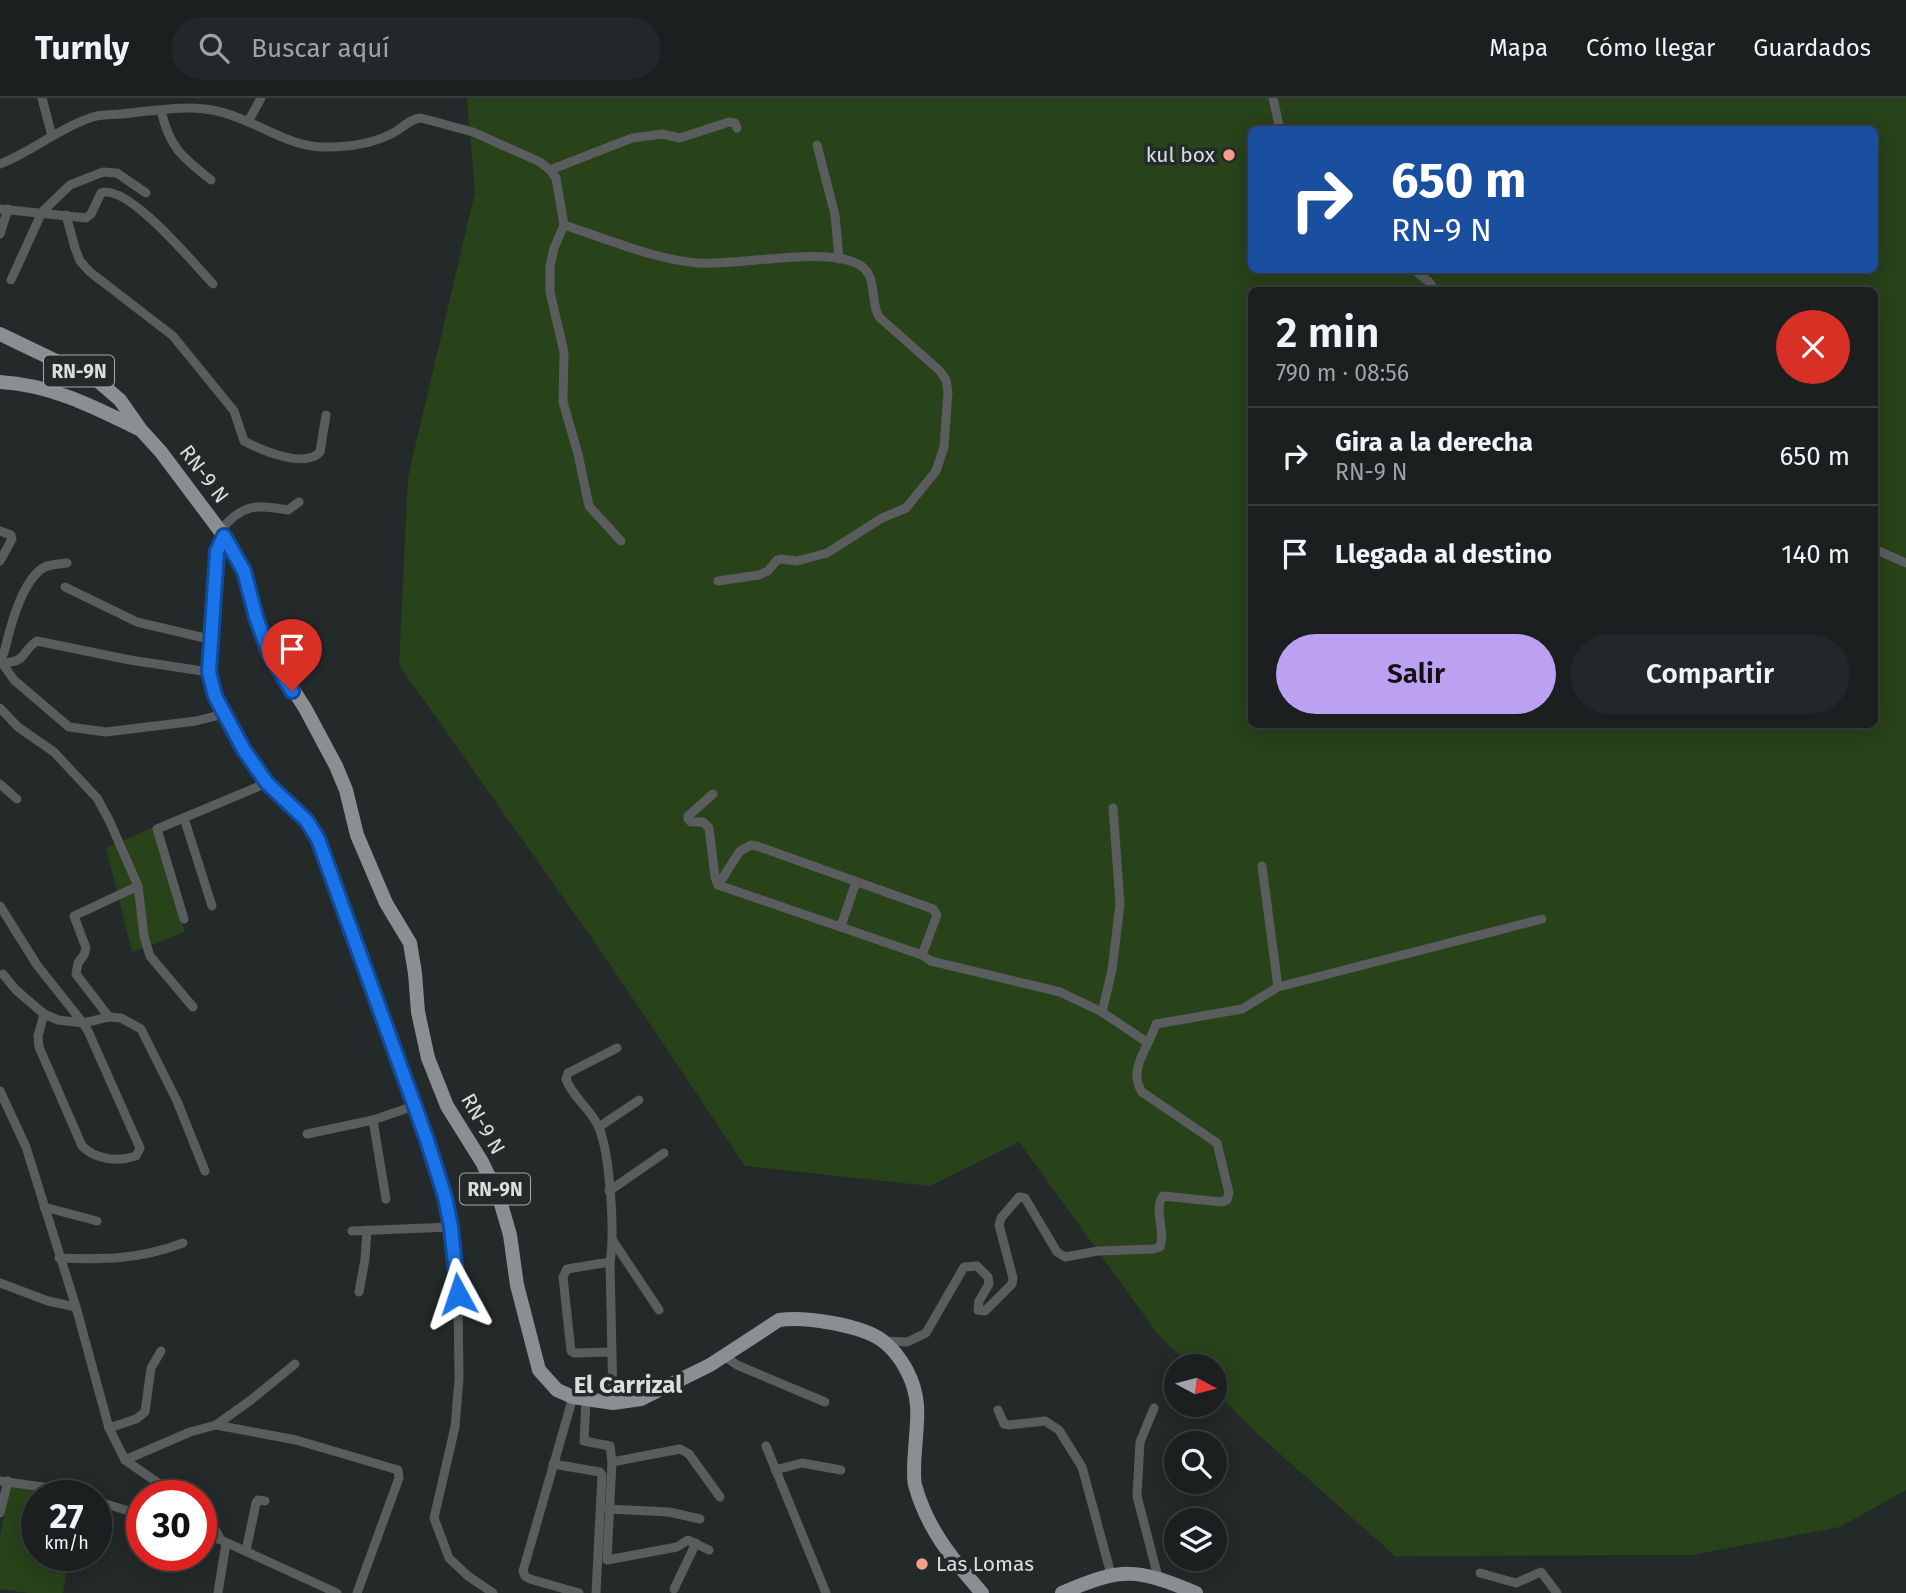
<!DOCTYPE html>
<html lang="es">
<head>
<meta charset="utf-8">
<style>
  :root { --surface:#1b1f20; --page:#242729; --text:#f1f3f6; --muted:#a0a2a5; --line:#393d3e; --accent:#bca0f2 }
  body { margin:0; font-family:"Fira Sans",sans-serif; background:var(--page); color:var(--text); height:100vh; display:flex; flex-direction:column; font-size:26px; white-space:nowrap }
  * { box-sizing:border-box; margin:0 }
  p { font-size:23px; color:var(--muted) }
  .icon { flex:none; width:38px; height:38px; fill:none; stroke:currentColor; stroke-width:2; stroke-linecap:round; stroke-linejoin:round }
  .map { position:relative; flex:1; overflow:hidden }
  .drawer { position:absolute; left:1248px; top:189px; width:630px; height:441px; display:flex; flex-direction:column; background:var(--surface); border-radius:10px; box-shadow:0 4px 18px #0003,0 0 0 2px var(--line) }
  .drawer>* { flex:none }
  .top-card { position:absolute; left:1248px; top:28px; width:630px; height:147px; border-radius:10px; box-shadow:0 4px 18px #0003,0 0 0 2px var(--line); background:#1a4fa0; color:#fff; overflow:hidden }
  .needle { width:46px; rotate:97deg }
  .controls { position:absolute; left:1164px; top:1256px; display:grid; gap:14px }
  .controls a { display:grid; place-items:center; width:63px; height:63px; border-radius:50%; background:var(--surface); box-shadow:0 4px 18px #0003,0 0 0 2px var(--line); font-size:35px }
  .speed { position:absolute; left:21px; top:1382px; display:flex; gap:14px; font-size:35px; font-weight:700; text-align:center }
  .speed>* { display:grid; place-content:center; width:91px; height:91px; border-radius:50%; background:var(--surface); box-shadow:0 4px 18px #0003,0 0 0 2px var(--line); line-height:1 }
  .speed small { font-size:18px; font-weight:400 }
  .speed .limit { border:10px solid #d22; background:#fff; color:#111 }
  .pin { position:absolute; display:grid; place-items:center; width:60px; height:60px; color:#fff; margin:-72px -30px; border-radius:50% 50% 50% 0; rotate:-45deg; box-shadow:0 0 7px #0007 }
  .pin .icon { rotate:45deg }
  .me { position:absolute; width:77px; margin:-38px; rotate:355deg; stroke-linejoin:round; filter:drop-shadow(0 0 5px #0008) }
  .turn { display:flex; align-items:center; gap:24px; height:147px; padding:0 28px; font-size:32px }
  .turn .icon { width:91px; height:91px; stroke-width:2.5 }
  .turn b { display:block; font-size:49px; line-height:60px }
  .round { display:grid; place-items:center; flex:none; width:74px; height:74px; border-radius:37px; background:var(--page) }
  .summary { display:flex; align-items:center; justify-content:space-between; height:119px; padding:0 28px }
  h1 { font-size:42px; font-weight:600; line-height:52px }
  .primary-button { display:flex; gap:14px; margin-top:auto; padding:14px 28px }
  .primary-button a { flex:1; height:80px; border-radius:42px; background:var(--accent); color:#111; font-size:28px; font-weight:600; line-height:80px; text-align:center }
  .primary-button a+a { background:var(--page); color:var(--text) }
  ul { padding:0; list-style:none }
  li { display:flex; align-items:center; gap:21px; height:98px; padding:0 28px; border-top:2px solid var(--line) }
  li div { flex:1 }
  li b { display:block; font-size:26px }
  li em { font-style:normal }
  header { display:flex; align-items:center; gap:42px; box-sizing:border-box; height:98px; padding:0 35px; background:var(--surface); border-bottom:2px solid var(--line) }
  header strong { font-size:33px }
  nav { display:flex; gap:38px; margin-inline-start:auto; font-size:24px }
  .search { width:490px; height:63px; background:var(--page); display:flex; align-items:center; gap:18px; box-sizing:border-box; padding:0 24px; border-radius:38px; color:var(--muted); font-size:26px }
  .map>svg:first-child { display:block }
</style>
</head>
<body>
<header>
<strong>Turnly</strong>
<div class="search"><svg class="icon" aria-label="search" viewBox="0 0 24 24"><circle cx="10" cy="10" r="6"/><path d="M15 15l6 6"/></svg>Buscar aquí</div>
<nav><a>Mapa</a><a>Cómo llegar</a><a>Guardados</a></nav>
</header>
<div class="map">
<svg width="1906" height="1495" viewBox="0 0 1906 1495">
  <rect width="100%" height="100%" fill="#24292a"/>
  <g fill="#28421a" fill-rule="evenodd">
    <path d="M467,0H1906V1392L1840,1429L1692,1457L1395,1458L1262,1340L1215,1293L1214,1269H1191L1157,1235L1019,1044L930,1088L745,1068L603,856L399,567L408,379L475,94ZM1251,32H1874V172H1251ZM1251,192H1874V626H1251Z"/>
    <path d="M154,729L185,834L132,854L106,750Z"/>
    <path d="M10,1387L60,1398H37V1458H69L63,1495H29L0,1491V1439Z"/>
  </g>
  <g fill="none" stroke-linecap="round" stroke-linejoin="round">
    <g stroke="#5a5c5d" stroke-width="9">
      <path d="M42,0L52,38"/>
      <path d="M1273,0L1280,32"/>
      <path d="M161,12C169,49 182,59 211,82"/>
      <path d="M249,22L261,0"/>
      <path d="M817,47L835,117L839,161"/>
      <path d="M0,66C32,54 57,31 90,20C99,16 111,17 121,16C152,13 186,6 217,13C255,21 287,50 327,49C348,49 370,46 389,37C400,33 410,20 421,20L473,34L540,64L550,72L556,80L564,127L554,150L550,168V194L564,254L563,304L578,356L589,408L621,443"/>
      <path d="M550,72L632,40L662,36L680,40L729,24L735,25L737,30"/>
      <path d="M0,111L86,120L91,116L101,95C128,85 194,166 213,186"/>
      <path d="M66,117L75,150L80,163L90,174L173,238L234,313L244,343C261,352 305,371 320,354L326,317"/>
      <path d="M564,127C604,140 656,162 698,165C740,168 823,148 858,166C879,177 869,202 879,219L940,273L946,282L948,294L944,349L936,373L906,410L882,420L827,455L797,463L781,461L777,462L768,473L759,477L718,483"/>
      <path d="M0,136L8,111"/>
      <path d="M1414,172L1428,183L1435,192"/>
      <path d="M11,182L42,114L70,87L103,74L117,75L146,95"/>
      <path d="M0,433L11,437L12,441L0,463"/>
      <path d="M220,433C242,406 255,406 288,412L299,404"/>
      <path d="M224,438L217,453L209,574L215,598L244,652L267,685L307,723L318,741L427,1042L445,1099L451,1129L458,1196L459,1281L455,1329L434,1420L449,1460L468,1478L493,1495"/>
      <path d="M1874,451L1906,465"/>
      <path d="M65,489L137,524L213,542"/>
      <path d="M0,561L4,555C10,530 20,489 40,472C47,466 59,466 67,465"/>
      <path d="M0,562L14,582L69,629L106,634L196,623L224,616"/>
      <path d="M3,565C28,564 21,553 37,543L130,562L209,574"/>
      <path d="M0,610L18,629L54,654L97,700L109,722L138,788L144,838L150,858L193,909"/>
      <path d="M0,686L17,701"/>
      <path d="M713,696L688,718V721L691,724H703L709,730L715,779L718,787L922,857L931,863L1060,894L1102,914L1148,945"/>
      <path d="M184,720L212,808"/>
      <path d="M1262,768L1278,889"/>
      <path d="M718,787L740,753L751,747L757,748L933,811L937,817L922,857"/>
      <path d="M0,808L37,867L83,925L88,933L140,1050L136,1058C118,1064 96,1062 82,1048L39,949L38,938L44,916L58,922L83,925L109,919L121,920L141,931L177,1003L205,1073"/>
      <path d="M184,821L157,731L267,685"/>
      <path d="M841,828L856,784"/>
      <path d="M3,876L16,892L44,916"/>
      <path d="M1102,914L1112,872L1120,806L1113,710"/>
      <path d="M109,919L76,876L78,865L84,857L86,850L74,818L138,788"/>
      <path d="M0,993L26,1049L76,1209L109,1330L125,1362L177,1398"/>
      <path d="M373,1022L386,1101"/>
      <path d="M599,1029L639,1002"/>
      <path d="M307,1036L373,1022L414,1008"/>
      <path d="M609,1093L664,1055"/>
      <path d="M44,1109L97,1123"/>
      <path d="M352,1133L451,1129"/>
      <path d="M613,1143L659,1212"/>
      <path d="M59,1160C104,1162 141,1161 183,1145"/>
      <path d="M610,1164L567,1171L563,1179L571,1253L574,1255L612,1254"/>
      <path d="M0,1185L48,1203L76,1209"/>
      <path d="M359,1194L365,1161L367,1132"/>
      <path d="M884,1243L907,1244L926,1235L964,1169L977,1168L988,1179L989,1186L979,1203L978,1212L985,1213L1012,1186L1013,1180L999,1127L1001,1120L1019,1099L1025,1100L1057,1154L1065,1159L1098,1153L1154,1151L1160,1149C1166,1133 1153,1111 1163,1098L1222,1104L1227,1102L1229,1095L1217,1045L1142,994C1127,972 1149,949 1156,926L1242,911L1278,889L1542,821"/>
      <path d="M723,1257L737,1267L825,1304"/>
      <path d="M573,1299L523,1473L525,1478L530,1481L579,1495"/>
      <path d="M586,1302L584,1343L610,1348L612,1364L607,1462L677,1449L688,1442L709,1452"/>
      <path d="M613,1305L610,1164C615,1135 610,1056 599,1030C592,1012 572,999 566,981L568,975L617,950"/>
      <path d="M1154,1310L1140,1344L1137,1398L1158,1479"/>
      <path d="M998,1312L1004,1326L1009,1327L1045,1323L1059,1332L1082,1369L1111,1476"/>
      <path d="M216,1327L296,1342L398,1372L399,1380L357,1495"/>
      <path d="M109,1330L136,1321L145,1314L151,1270L161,1253"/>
      <path d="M766,1348L826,1495"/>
      <path d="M125,1362L190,1334L216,1327L251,1302L295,1266"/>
      <path d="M612,1364L680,1351L689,1356L720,1399"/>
      <path d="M553,1366L600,1374L602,1377L596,1495"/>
      <path d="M775,1372L802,1365L841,1372"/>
      <path d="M0,1383L50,1390L81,1398"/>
      <path d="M96,1403L142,1417"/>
      <path d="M608,1411L669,1414L700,1421"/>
      <path d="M0,1415L8,1383"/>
      <path d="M201,1416L211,1424L221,1442"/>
      <path d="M201,1436L221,1442L337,1495"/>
      <path d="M246,1453L256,1405L258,1402L265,1403"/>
      <path d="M1480,1475L1516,1485L1541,1474L1557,1495"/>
      <path d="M674,1491L696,1445"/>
      <path d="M218,1495L226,1445"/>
    </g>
    <g stroke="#8b8f92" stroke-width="14">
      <path d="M0,236L98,283L120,302L141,332L161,354L224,438L244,473L256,519L269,555L305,610L336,668L346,692L357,737L386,805L410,845L415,875L418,914L428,960L447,1008L482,1064L499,1099L510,1137L517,1187L539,1272L557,1292L573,1299L613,1305L641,1301L710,1267L779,1222C804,1218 862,1227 883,1243C902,1258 915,1283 917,1307C919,1330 911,1369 915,1387C927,1431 953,1462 982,1495"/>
      <path d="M0,284C52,287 94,309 139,331"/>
      <path d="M1062,1495C1122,1469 1136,1470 1196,1495"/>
    </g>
  </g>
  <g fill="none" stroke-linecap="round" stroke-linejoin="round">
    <defs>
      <path id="route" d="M292,593L269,555L256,519L244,473L224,438L217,453L209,574L215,598L244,652L267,685L307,723L318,741L427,1042L445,1099L451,1129L458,1196"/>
    </defs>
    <use href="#route" stroke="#114b97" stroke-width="18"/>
    <use href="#route" stroke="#1a73e8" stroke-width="12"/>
  </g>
  <g fill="#f49d8b" stroke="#24292a" stroke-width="2.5">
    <circle cx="1229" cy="57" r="7"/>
    <circle cx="922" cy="1466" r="7"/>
  </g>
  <g text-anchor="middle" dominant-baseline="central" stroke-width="7" stroke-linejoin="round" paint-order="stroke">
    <g fill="#24292a" stroke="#a3a8a8" stroke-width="2">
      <rect x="44" y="257.5" width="70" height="31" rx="5"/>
      <rect x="460" y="1075.5" width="70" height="31" rx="5"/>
    </g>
    <g font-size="19" font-weight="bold" fill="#dadede">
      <text x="79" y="273">RN-9N</text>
      <text x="495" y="1091">RN-9N</text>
    </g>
    <g font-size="21" fill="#dadede" stroke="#24292a" text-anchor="end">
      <text x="1215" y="57">kul box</text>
      <text x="936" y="1466" text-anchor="start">Las Lomas</text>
    </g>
    <g font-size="21" fill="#dadede" stroke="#24292a">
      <text transform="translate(204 376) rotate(53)">RN-9 N</text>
      <text transform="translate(483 1026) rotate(60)">RN-9 N</text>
    </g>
    <g font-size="24" font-weight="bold" fill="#dadede" stroke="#24292a">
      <text x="628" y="1287">El Carrizal</text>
    </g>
  </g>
</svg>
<div class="controls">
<a><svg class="needle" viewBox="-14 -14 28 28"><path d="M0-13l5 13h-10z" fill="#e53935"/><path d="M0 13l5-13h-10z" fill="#a0a2a5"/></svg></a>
<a><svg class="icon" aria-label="search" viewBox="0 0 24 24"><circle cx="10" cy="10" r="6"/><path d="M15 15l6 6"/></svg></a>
<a><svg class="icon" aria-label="layers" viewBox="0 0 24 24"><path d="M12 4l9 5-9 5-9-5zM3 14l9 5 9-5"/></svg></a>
</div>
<div class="speed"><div>27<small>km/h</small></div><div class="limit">30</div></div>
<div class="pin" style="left:292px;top:593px;background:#d93025"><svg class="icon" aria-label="arrive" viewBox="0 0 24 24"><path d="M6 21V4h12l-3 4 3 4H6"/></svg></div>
<svg class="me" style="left:458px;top:1196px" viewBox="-20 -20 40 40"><path d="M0-17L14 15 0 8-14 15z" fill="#1a73e8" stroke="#fff" stroke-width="4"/></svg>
<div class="top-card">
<div class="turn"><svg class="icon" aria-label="right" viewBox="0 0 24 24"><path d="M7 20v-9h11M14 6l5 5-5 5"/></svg><div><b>650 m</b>RN-9 N</div></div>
</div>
<section class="drawer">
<div class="summary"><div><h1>2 min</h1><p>790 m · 08:56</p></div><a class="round" style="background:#d93025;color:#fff"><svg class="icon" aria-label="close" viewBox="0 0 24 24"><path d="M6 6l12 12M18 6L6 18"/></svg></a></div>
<ul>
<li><svg class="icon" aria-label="right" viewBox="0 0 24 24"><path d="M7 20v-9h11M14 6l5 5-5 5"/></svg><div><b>Gira a la derecha</b><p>RN-9 N</p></div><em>650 m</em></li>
<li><svg class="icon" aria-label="arrive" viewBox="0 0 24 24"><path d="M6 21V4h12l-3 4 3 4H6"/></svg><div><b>Llegada al destino</b></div><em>140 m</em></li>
</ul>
<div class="primary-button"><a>Salir</a><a>Compartir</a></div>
</section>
</div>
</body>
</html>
